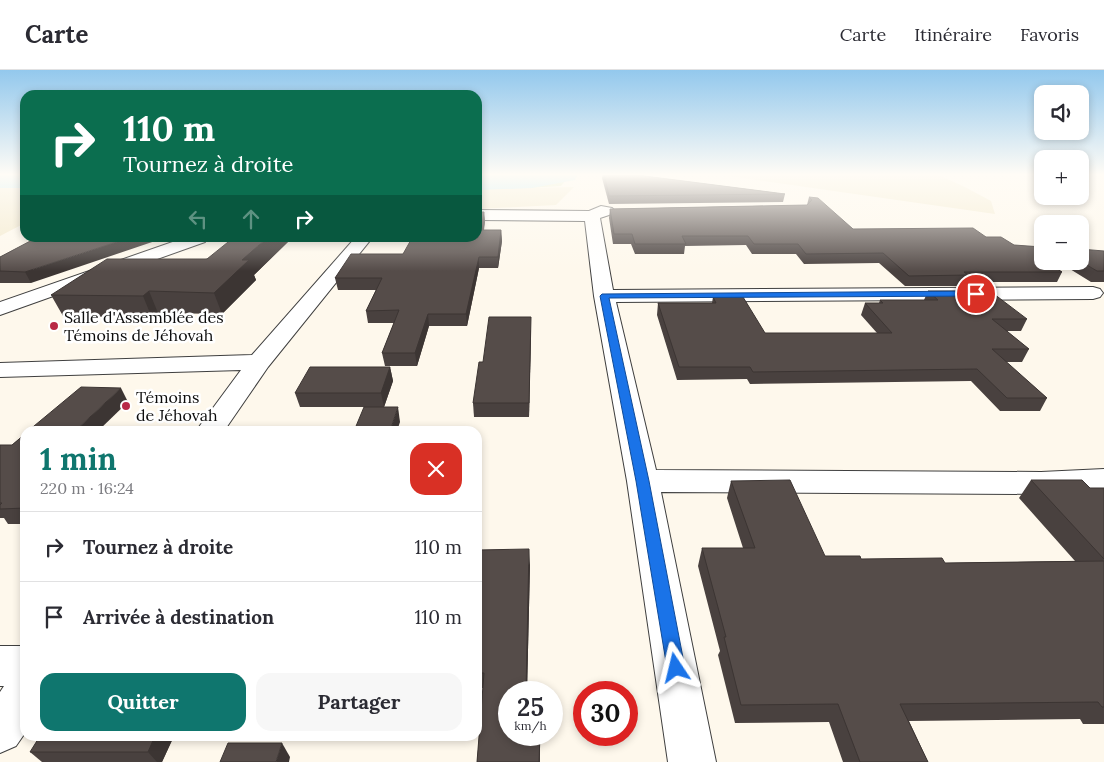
<!DOCTYPE html>
<html lang="fr">
<head>
<meta charset="utf-8">
<style>
  :root { --surface:#fff; --page:#f7f7f7; --text:#2b2b33; --muted:#7c7c81; --line:#e1e1e2; --accent:#0f766e }
  body { margin:0; font-family:Lora,serif; background:var(--page); color:var(--text); height:100vh; display:flex; flex-direction:column; font-size:19px; white-space:nowrap }
  * { box-sizing:border-box; margin:0 }
  p { font-size:16px; color:var(--muted) }
  .icon { flex:none; width:28px; height:28px; fill:none; stroke:currentColor; stroke-width:2; stroke-linecap:round; stroke-linejoin:round }
  .map { position:relative; flex:1; overflow:hidden }
  .details { position:absolute; left:20px; top:356px; width:462px; height:315px; display:flex; flex-direction:column; background:var(--surface); border-radius:15px; box-shadow:0 2px 8px #0003 }
  .details>* { flex:none }
  .top-card { position:absolute; left:20px; top:20px; width:462px; height:152px; border-radius:15px; box-shadow:0 2px 8px #0003; background:#0b6e4f; color:#fff; overflow:hidden }
  .controls { position:absolute; left:1034px; top:15px; display:grid; gap:10px }
  .controls a { display:grid; place-items:center; width:55px; height:55px; border-radius:10px; background:var(--surface); box-shadow:0 2px 8px #0003; font-size:25px }
  .speed { position:absolute; left:498px; top:611px; display:flex; gap:10px; font-size:25px; font-weight:700; text-align:center }
  .speed>* { display:grid; place-content:center; width:65px; height:65px; border-radius:50%; background:var(--surface); box-shadow:0 2px 8px #0003; line-height:1 }
  .speed small { font-size:12px; font-weight:400 }
  .speed .limit { border:8px solid #d22; background:#fff; color:#111 }
  .pin { position:absolute; display:grid; place-items:center; width:42px; height:42px; color:#fff; margin:-21px; border:2px solid #fff; border-radius:50%; box-shadow:0 1px 5px #0007 }
  .me { position:absolute; width:55px; margin:-28px; rotate:350deg; stroke-linejoin:round; filter:drop-shadow(0 0 4px #0008) }
  .turn { display:flex; align-items:center; gap:18px; height:105px; padding:0 20px; font-size:22px }
  .turn .icon { width:65px; height:65px; stroke-width:2.5 }
  .turn b { display:block; font-size:35px; line-height:42px }
  .lanes { display:flex; align-items:center; height:48px; padding:0 20px; background:#0003; justify-content:center; gap:25px; direction:ltr }
  .lanes .off { opacity:.35 }
  .round { display:grid; place-items:center; flex:none; width:52px; height:52px; border-radius:15px; background:var(--page) }
  .summary { display:flex; align-items:center; justify-content:space-between; height:85px; padding:0 20px }
  h1 { font-size:30px; font-weight:700; line-height:38px; color:var(--accent) }
  .cta { display:flex; gap:10px; margin-top:auto; padding:10px 20px }
  .cta a { flex:1; height:58px; border-radius:15px; background:var(--accent); color:#fff; font-size:20px; font-weight:700; line-height:58px; text-align:center }
  .cta a+a { background:var(--page); color:var(--text) }
  ul { padding:0; list-style:none }
  li { display:flex; align-items:center; gap:15px; height:70px; padding:0 20px; border-top:1px solid var(--line) }
  li div { flex:1 }
  li b { display:block; font-size:19px }
  li em { font-style:normal }
  header { display:flex; align-items:center; gap:30px; box-sizing:border-box; height:70px; padding:0 25px; background:var(--surface); border-bottom:1px solid var(--line) }
  header strong { font-size:24px }
  nav { display:flex; gap:28px; margin-inline-start:auto; font-size:18px }
  .map>svg:first-child { display:block }
</style>
</head>
<body>
<header>
<strong>Carte</strong>
<nav><a>Carte</a><a>Itinéraire</a><a>Favoris</a></nav>
</header>
<div class="map">
<svg width="1104" height="692" viewBox="0 0 1104 692">
  <rect width="100%" height="100%" fill="#fef8ec"/>
  <g fill="#f3eace">
    <path d="M0,104H25V153L0,166Z"/>
    <path d="M715,104H936L963,116L991,131L995,144Z"/>
    <path d="M497,116L527,118L574,117L556,135L478,139V119L487,120Z"/>
  </g>
  <path fill="#d8e7b7" d="M478,104H561L558,106L565,111L561,116L527,118L497,116L487,120L478,119Z"/>
  <g fill="none" stroke-linecap="round" stroke-linejoin="round">
    <g fill="#b3e6f4" fill-rule="evenodd">
      <rect x="0" y="104" width="25" height="14"/>
      <path d="M478,104H578L575,110L532,118L478,120Z"/>
    </g>
    <defs>
      <g id="minor">
        <path d="M601,136L612,138L615,141L612,144L600,148L613,220L1093,217L1100,219L1103,223L1100,227L1093,229L616,232L656,400L1041,402L1104,399V421L1041,424L661,422L716,692H668L627,411L594,226L585,151L478,150V140L589,141Z"/>
        <path d="M184,168H207L205,172L0,245V232Z"/>
        <path d="M355,168H372L268,297L224,361H196L241,300L0,307V293L252,285Z"/>
        <path d="M0,576H25V663L16,676L0,683V622L4,616H0Z"/>
      </g>
    </defs>
    <use href="#minor" stroke="#3f3f3f" stroke-width="2"/>
    <use href="#minor" fill="#fff" fill-rule="evenodd"/>
  </g>
  <g fill="#49413f">
    <path d="M603,104H629L785,124L783,132L609,134L602,108Z"/>
    <path d="M809,127L853,159L986,167L1014,175L1042,177V188L1041,187V189L1062,202L1057,212H965L964,216H905L879,193L804,194L796,184H752L746,175L685,176L684,184H635L631,174H613L609,148L610,139L807,135Z"/>
    <path d="M484,142L485,152L484,160H501L502,171L498,198H479L467,256H429L417,296H385L382,283L394,253H368L366,241L376,220H338L335,208L403,184Z"/>
    <path d="M36,168L31,213H0V187Z"/>
    <path d="M291,169L254,205L256,210L222,244L158,243L152,248L63,246L51,225Z"/>
    <path d="M1104,181V212H1091L1057,191H1080Z"/>
    <path d="M928,221L1027,249L1021,261H1006L1029,279L1022,292H1006L1047,328L1040,341H1000L971,311L750,314L747,309L677,310L657,245L658,233H712L713,227L765,263H877L861,245L865,233H879L880,230H924Z"/>
    <path d="M531,260L529,347H474L473,333L483,292Z"/>
    <path d="M390,297L393,311L384,337H300L295,323Z"/>
    <path d="M25,364V454H8L4,448H0V375H12Z"/>
    <path d="M1031,410L1090,418H1104V654H1083L1080,649L909,651L928,692H843L829,652L735,653L718,585L720,581L698,496L702,478H743L727,428L731,411L825,486L861,489L945,493L1075,491L1019,428Z"/>
    <path d="M478,480L530,495L527,622H509V665H540V692H477L483,618H478Z"/>
    <path d="M174,666L162,692H42L30,682Z"/>
  </g>
  <g fill="#3c3533">
    <path d="M484,142L485,152L481,170V160Z"/>
    <path d="M501,160L502,171L498,198V187Z"/>
    <path d="M129,168H164L31,213L25,202Z"/>
    <path d="M267,168H291V169L254,205L256,210L222,244L214,223L242,190Z"/>
    <path d="M1041,179H1042V187L1036,189Z"/>
    <path d="M479,187V198L467,256L466,244Z"/>
    <path d="M149,221L158,243L152,248L143,226Z"/>
    <path d="M428,244L429,256L417,296L415,283Z"/>
    <path d="M531,247V260L529,347V333Z"/>
    <path d="M390,297L393,311L384,337L381,323Z"/>
    <path d="M121,318L128,332L98,361H75Z"/>
    <path d="M398,337L400,352L397,361H390Z"/>
    <path d="M529,479L530,495L527,622H526Z"/>
    <path d="M155,666H174L162,692H157L148,682Z"/>
    <path d="M282,673L290,687L289,692H276Z"/>
  </g>
  <g fill="#554c49" stroke="#3c3533">
    <path d="M604,104H629L785,124L609,126Z"/>
    <path d="M809,127L818,128L853,159L973,158L986,167H1001L1014,175L1042,177V179H1041L1039,183L1041,189H1042V191H1045L1062,202H964L968,205L909,206L883,183L806,184L798,174H754L748,166H682L686,174H635L632,164H614L610,139L807,135L812,130Z"/>
    <path d="M478,142H484L481,160H501L498,187H479L466,244H428L415,283H382L399,240L366,241L382,208H335L351,184H403L412,168H478Z"/>
    <path d="M36,168H129L25,202L0,201V187Z"/>
    <path d="M233,168H267L242,190H249L214,223L149,221L143,226L51,225L107,189H207Z"/>
    <path d="M1080,179L1104,181V201H1097L1080,191Z"/>
    <path d="M928,221H990L1027,249H992L1029,279H992L1047,328H1007L977,299L753,302L750,297H679L658,233H716L713,227H743L765,263H892L865,233H883L880,230H938Z"/>
    <path d="M489,247H531L529,333H473L479,292H483Z"/>
    <path d="M310,297H390L381,323H295Z"/>
    <path d="M81,317L121,318L75,361H28Z"/>
    <path d="M364,337H398L390,361H354Z"/>
    <path d="M25,364V438L0,439V435L2,433H0V375H12Z"/>
    <path d="M790,410L825,486H860L861,489L942,488L945,493L1104,491V637H1102L1098,632L900,634L928,692H860L838,634L741,635L724,567H726L702,478H755L731,411Z"/>
    <path d="M1031,410H1082L1090,418H1104V489Z"/>
    <path d="M529,479L526,622H509V665H540L539,692H477L484,603H478V480Z"/>
    <path d="M40,666H155L148,682H30Z"/>
    <path d="M228,673H282L276,692H220Z"/>
  </g>
  <linearGradient id="sky" x2="0" y2="1"><stop stop-color="#93c8ed"/><stop offset="0.52" stop-color="#fffcf6"/><stop offset="1" stop-color="#fffcf6" stop-opacity="0"/></linearGradient>
  <rect width="1104" height="201" fill="url(#sky)"/>
  <path fill="#1a73e8" stroke="#114b97" d="M976,221L980,224L979,226L609,228L649,411L685,598L682,604L676,607L670,604L667,598L636,411L600,226L602,224Z"/>
  <g fill="#b82947" stroke="#fff" stroke-width="2">
    <circle cx="54" cy="256" r="5"/>
    <circle cx="126" cy="336" r="5"/>
  </g>
  <g text-anchor="middle" dominant-baseline="central" stroke-width="5" stroke-linejoin="round" paint-order="stroke">
    <g font-size="16" fill="#0c0c0c" stroke="#fff" text-anchor="start">
      <text x="64" y="247">Salle d'Assemblée des<tspan x="64" dy="18">Témoins de Jéhovah</tspan></text>
      <text x="136" y="327">Témoins<tspan x="136" dy="18">de Jéhovah</tspan></text>
    </g>
  </g>
</svg>
<div class="controls">
<a><svg class="icon" aria-label="sound" viewBox="0 0 24 24"><path d="M4 9h4l5-4v14l-5-4H4zM17 9q2 3 0 6"/></svg></a>
<a>+</a>
<a>−</a>
</div>
<div class="speed"><div>25<small>km/h</small></div><div class="limit">30</div></div>
<div class="pin" style="left:976px;top:224px;background:#d93025"><svg class="icon" aria-label="arrive" viewBox="0 0 24 24"><path d="M6 21V4h12l-3 4 3 4H6"/></svg></div>
<svg class="me" style="left:676px;top:598px" viewBox="-20 -20 40 40"><path d="M0-17L14 15 0 8-14 15z" fill="#1a73e8" stroke="#fff" stroke-width="4"/></svg>
<div class="top-card">
<div class="turn"><svg class="icon" aria-label="right" viewBox="0 0 24 24"><path d="M7 20v-9h11M14 6l5 5-5 5"/></svg><div><b>110 m</b>Tournez à droite</div></div>
<div class="lanes"><svg class="icon off" aria-label="left" viewBox="0 0 24 24"><path d="M17 20v-9H6M10 6l-5 5 5 5"/></svg><svg class="icon off" aria-label="ahead" viewBox="0 0 24 24"><path d="M12 20V5M6 11l6-6 6 6"/></svg><svg class="icon" aria-label="right" viewBox="0 0 24 24"><path d="M7 20v-9h11M14 6l5 5-5 5"/></svg></div>
</div>
<section class="details">
<div class="summary"><div><h1>1 min</h1><p>220 m · 16:24</p></div><a class="round" style="background:#d93025;color:#fff"><svg class="icon" aria-label="close" viewBox="0 0 24 24"><path d="M6 6l12 12M18 6L6 18"/></svg></a></div>
<ul>
<li><svg class="icon" aria-label="right" viewBox="0 0 24 24"><path d="M7 20v-9h11M14 6l5 5-5 5"/></svg><div><b>Tournez à droite</b></div><em>110 m</em></li>
<li><svg class="icon" aria-label="arrive" viewBox="0 0 24 24"><path d="M6 21V4h12l-3 4 3 4H6"/></svg><div><b>Arrivée à destination</b></div><em>110 m</em></li>
</ul>
<div class="cta"><a>Quitter</a><a>Partager</a></div>
</section>
</div>
</body>
</html>
